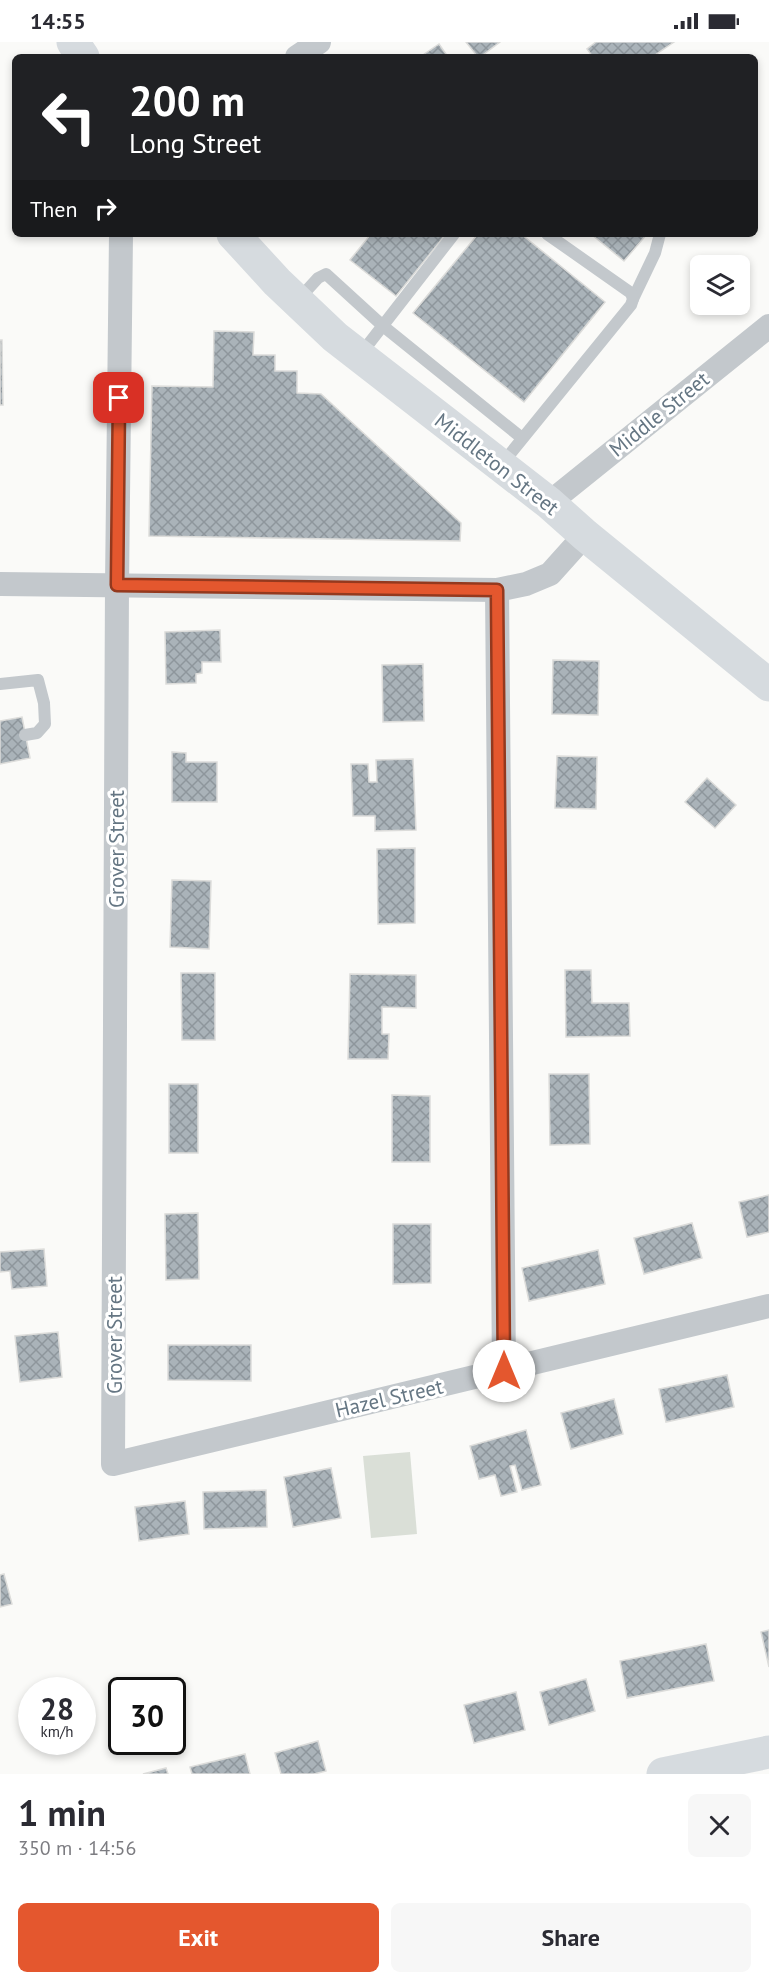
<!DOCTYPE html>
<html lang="en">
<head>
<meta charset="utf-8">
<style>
  :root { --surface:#fff; --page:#f7f7f7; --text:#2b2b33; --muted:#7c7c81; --accent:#e4572e }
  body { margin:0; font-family:"PT Sans",sans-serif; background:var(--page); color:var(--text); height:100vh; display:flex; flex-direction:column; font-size:22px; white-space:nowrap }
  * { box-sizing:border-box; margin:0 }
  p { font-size:20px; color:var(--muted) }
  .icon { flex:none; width:33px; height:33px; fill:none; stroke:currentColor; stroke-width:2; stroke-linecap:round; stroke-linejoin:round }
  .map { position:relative; height:1732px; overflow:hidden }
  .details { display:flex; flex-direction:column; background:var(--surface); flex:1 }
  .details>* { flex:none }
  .top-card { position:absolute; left:12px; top:12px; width:746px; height:183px; border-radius:9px; box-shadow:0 3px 9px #0003; background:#202124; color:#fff; overflow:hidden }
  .controls { position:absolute; left:690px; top:213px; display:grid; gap:12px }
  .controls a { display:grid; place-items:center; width:60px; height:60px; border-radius:9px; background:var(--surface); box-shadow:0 3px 9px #0003; font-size:30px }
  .speed { position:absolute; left:18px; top:1635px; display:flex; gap:12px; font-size:30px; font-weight:700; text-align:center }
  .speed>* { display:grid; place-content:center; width:78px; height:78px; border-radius:50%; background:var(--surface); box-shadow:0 3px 9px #0003; line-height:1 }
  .speed small { font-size:15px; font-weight:400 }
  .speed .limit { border:3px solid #111; border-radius:9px; background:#fff; color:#111 }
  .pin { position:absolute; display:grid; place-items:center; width:51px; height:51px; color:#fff; margin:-26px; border-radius:12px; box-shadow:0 3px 9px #0006 }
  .me { position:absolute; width:66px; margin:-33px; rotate:0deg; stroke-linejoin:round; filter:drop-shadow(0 0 4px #0008) }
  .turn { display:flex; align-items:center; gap:21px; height:126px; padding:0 18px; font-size:27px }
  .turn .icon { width:78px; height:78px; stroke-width:2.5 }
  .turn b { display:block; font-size:42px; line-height:51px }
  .then { display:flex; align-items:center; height:57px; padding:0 18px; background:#0003; gap:12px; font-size:22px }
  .round { display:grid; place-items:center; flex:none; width:63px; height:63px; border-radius:9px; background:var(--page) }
  .head { display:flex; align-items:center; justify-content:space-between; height:102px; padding:0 18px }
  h1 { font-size:36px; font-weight:800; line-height:45px }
  .cta { display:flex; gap:12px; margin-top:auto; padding:12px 18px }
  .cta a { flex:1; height:69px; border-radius:9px; background:var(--accent); color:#fff; font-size:24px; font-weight:800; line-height:69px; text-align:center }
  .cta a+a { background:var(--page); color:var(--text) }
  .status { display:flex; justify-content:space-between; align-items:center; height:42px; padding:0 30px; background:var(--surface); direction:ltr }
  .status svg { height:16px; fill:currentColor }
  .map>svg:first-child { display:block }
</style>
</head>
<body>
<div class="status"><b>14:55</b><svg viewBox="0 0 49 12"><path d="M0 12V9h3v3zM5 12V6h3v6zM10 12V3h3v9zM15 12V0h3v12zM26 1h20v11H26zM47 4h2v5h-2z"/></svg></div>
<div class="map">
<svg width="769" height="1732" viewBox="0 0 769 1732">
  <defs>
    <pattern id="building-cross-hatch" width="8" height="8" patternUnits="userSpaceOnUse" patternTransform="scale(1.5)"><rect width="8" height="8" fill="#aab3b9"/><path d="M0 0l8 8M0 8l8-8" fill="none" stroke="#8e969c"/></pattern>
  </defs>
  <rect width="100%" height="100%" fill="#fafaf8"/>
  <path fill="#dadfd7" d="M410,1410L417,1492L371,1496L363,1414Z"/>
  <g fill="url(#building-cross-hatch)" stroke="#dcdcda" stroke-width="1.5">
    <path d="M466,0H500L480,15H478Z"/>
    <path d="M596,0H674L652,15H593L587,7Z"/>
    <path d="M439,2L448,15H420Z"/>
    <path d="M371,192H446L396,254L350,218Z"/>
    <path d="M478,192H521L605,260L524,360L413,271Z"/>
    <path d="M591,192H647L624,219Z"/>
    <path d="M214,289L254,290L253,313H275V329H297V351L321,352L461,481L460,499L149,494L152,344L213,345Z"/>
    <path d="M0,298H2L3,363H0Z"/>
    <path d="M220,588L221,620H202V631L196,632V641L166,642L165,590Z"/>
    <path d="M553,618L599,619L598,673L552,672Z"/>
    <path d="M423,622L424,679L383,680L382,623Z"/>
    <path d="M22,675L30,716L0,722V679Z"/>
    <path d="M172,710L186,711V720H217V760H172Z"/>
    <path d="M557,714L597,715L596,767L555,766Z"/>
    <path d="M413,717L416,788L375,789V774H353L351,722H368L369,740H377L376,718Z"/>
    <path d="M707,736L736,763L715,786L685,760Z"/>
    <path d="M415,806V881L378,882L377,807Z"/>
    <path d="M172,838L211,839L209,907L170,905Z"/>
    <path d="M565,928H591L592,961H629L630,994L566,995Z"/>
    <path d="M181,931H215V998H182Z"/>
    <path d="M350,932L416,933V966L382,965V992H389L388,1017H348Z"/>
    <path d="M549,1032H589L590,1102L550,1103Z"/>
    <rect x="169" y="1042" width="29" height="69"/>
    <path d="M392,1053L430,1054V1120H392Z"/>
    <path d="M769,1153V1190L747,1195L739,1160Z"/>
    <path d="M198,1171L199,1237L166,1238L165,1172Z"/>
    <path d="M692,1181L702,1216L644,1232L634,1196Z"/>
    <path d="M393,1182H431V1241L393,1242Z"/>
    <path d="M44,1207L47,1244L12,1247L10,1229L0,1230V1210Z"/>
    <path d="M598,1208L605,1242L529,1259L522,1226Z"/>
    <path d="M58,1290L62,1335L20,1340L15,1294Z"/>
    <path d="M168,1303H251V1339L168,1338Z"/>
    <path d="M727,1333L734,1365L666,1380L659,1347Z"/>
    <path d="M614,1357L623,1392L571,1407L561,1371Z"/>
    <path d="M526,1388L541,1443L522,1448L515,1423L510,1424L517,1450L501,1454L495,1433L479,1437L470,1404Z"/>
    <path d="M331,1426L341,1476L293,1485L284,1435Z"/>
    <path d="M266,1448L267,1485L204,1487L203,1450Z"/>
    <path d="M185,1459L189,1492L139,1499L135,1465Z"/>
    <path d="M4,1532L12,1562L0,1565V1533Z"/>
    <path d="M769,1588V1625L761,1590Z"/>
    <path d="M706,1602L714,1639L627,1656L620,1619Z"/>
    <path d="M586,1637L595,1669L549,1683L540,1650Z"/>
    <path d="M516,1650L525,1688L474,1701L464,1663Z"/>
    <path d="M318,1699L326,1729L314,1732H281L275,1711Z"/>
    <path d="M245,1712L250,1732H192L190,1725Z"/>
    <path d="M166,1726L168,1732H143Z"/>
  </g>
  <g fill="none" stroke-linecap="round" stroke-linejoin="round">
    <g stroke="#c3c8cc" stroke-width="12">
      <path d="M633,257L655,211L660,192"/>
      <path d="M297,259L318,236L326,232L383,284L522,396"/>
      <path d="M360,313L454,192"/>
      <path d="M501,423L631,263L633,257L631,251L547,192"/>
      <path d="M0,642L38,638L44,661L45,682L37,691L25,693"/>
    </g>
    <g stroke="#c3c8cc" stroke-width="24">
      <path d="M297,15L319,0"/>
      <path d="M121,192L117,543L113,1422L769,1264"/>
      <path d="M549,461L769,284"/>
      <path d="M0,542L497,548L526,542L550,532L585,493"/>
      <path d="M497,548L504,1329"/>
    </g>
    <g stroke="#d6dbdf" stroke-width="33">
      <path d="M73,0L83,15"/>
      <path d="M233,192L277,240L335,295L549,461L585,493L769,643"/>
      <path d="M663,1732L769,1710"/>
    </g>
  </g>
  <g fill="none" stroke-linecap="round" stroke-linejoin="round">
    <defs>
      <path id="route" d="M119,356L117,543L497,548L504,1329"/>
    </defs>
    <use href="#route" stroke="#94391e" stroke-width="15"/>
    <use href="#route" stroke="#e4572e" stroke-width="10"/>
  </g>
  <g text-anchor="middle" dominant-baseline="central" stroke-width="6" stroke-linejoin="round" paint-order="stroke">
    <g font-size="21" fill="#657683" stroke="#fff">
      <text transform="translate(659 372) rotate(-39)">Middle Street</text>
      <text transform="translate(497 422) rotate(38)">Middleton Street</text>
      <text transform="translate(116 807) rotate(-90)">Grover Street</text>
      <text transform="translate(114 1293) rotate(-90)">Grover Street</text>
      <text transform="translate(389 1356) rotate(-13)">Hazel Street</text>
    </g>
  </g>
</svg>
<div class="controls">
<a><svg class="icon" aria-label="layers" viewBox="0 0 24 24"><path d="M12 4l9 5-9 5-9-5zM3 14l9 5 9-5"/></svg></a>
</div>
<div class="speed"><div>28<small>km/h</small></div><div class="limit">30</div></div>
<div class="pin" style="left:119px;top:356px;background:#d93025"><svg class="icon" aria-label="arrive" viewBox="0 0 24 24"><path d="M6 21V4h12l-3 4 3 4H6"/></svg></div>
<svg class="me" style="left:504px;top:1329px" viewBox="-20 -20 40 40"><circle r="19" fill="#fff"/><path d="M0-13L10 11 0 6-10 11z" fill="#e4572e"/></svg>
<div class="top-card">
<div class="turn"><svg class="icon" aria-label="left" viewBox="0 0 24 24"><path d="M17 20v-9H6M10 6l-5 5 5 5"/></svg><div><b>200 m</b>Long Street</div></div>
<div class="then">Then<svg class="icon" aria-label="right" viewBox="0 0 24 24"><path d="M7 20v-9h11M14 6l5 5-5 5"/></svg></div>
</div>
</div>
<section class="details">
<div class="head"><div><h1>1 min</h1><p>350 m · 14:56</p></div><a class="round"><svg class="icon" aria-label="close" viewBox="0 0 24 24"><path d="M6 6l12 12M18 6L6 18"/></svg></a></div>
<div class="cta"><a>Exit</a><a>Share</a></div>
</section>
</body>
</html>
